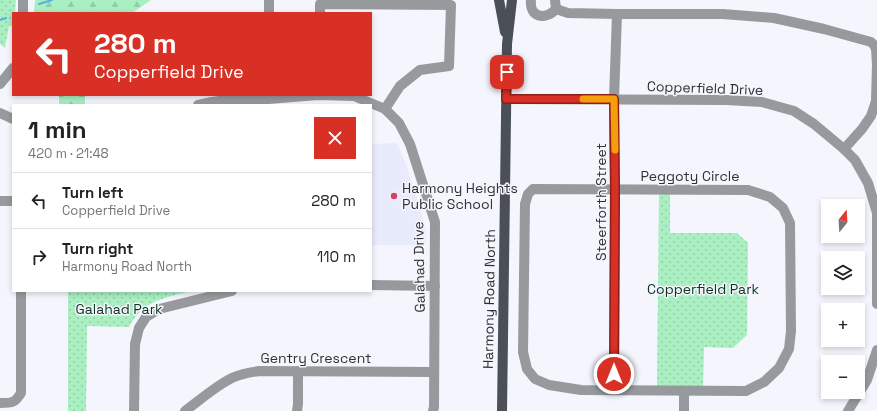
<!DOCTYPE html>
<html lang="en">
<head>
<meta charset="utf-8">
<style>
  :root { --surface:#fff; --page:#f6f6f6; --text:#222; --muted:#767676; --line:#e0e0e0 }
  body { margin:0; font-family:"Space Grotesk",sans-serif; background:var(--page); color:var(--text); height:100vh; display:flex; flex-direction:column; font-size:15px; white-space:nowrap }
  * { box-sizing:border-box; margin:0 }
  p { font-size:13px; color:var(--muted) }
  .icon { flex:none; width:22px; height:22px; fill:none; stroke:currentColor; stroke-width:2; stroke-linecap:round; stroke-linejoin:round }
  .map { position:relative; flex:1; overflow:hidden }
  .panel { position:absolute; left:12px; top:104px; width:360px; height:188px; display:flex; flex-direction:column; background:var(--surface); border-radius:0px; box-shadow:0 2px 6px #0003 }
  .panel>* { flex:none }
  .banner { position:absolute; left:12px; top:12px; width:360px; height:84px; border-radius:0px; box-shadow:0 2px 6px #0003; background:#d93025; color:#fff; overflow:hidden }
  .needle { width:26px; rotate:18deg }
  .buttons { position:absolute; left:821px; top:199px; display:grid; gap:8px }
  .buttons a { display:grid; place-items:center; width:44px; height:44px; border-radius:0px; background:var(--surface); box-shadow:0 2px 6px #0003; font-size:20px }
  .pin { position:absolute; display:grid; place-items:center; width:34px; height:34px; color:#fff; margin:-17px; border-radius:8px; box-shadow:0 2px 6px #0006 }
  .me { position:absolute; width:44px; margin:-22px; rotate:0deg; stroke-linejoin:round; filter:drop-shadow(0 0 3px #0008) }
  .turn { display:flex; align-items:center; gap:14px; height:84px; padding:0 16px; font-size:18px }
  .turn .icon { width:52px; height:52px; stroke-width:2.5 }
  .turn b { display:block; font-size:28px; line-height:34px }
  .round { display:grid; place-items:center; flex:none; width:42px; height:42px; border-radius:0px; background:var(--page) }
  .headline { display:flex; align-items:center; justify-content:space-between; height:68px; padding:0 16px }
  h1 { font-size:24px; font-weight:700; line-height:30px }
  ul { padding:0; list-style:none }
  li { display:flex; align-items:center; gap:12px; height:56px; padding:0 16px; border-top:1px solid var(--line) }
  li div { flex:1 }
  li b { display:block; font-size:15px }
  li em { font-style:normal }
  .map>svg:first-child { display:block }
</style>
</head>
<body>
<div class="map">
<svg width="877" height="411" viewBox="0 0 877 411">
  <defs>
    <pattern id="grass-dots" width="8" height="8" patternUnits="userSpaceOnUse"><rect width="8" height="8" fill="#a9efc2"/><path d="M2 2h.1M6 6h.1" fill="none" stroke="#92cda7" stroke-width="1.8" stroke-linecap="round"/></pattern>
    <pattern id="forest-firs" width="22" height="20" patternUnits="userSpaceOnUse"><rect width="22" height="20" fill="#a9efc2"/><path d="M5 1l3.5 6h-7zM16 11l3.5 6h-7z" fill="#92cda7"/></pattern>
  </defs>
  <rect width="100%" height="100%" fill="#f4f5fd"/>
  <path fill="#e8ebfc" d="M397,143L406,164L422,214L426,231V245H371V144Z"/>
  <g fill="url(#grass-dots)">
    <path d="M0,0H16L15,13H13V25L9,26L5,48L0,44Z"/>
    <path d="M659,193H670V233H737L748,243L747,335L733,348L704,347L703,387L657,386Z"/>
    <path d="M68,291H192C166,297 142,301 129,327L87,326L86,411H68Z"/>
  </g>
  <g fill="url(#forest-firs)">
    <path d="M35,0H151L132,13H34Z"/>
    <rect x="59" y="95" width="26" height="10"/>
  </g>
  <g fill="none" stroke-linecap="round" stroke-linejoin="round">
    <g stroke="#51b1e7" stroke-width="2">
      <path d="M39,4L52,0"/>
      <path d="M0,20L6,18"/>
    </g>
    <g stroke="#979a9d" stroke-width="10">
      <path d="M269,0V13"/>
      <path d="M531,0C529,17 545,21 556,9L555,0"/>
      <path d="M556,9L568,13L617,14H723L774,18L824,29L871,42L874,45L876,49L877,65L876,101L871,116L862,129L844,149"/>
      <path d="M23,13V0"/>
      <path d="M320,13V4L451,5L449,66L420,70L400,86L385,109"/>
      <path d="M0,84L13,68"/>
      <path d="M506,99L726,100L762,102L794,111L814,124L844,149L855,160L868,183L877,213V304"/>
      <path d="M198,105L212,102L234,99H268L318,95L354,96L385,109L399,123L410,144L435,222L434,407L433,411"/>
      <path d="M0,113L13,119"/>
      <path d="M533,189L748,190L770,197L783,208L790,223L791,331L789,349L779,368L764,382L746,391L581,390L549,385L535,379L527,369L523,352L525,204L528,194Z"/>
      <path d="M0,201H13"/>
      <path d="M371,285L435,286"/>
      <path d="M614,390L615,190L614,99L617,14"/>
      <path d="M0,403C12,403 15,403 21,393V291"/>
      <path d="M134,411L135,344L139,328L146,317L159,309L232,291"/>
      <path d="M185,411C200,400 217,385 232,378C241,374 251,372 260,371L434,372"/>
      <path d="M297,411L298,404V371"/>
      <path d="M684,411V391"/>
      <path d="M848,411L867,380L877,350"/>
    </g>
    <g stroke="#4a5055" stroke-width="10">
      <path d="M499,0L505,32"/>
      <path d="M502,411L507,44L512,0"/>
    </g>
  </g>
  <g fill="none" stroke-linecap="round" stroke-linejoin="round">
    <defs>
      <path id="route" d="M507,72L506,99H614L615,190L614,374"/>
    </defs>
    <use href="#route" stroke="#8d1f18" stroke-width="10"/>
    <use href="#route" stroke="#d93025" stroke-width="7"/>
    <path stroke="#f59e0b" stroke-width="7" d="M583,99H614L615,150"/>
  </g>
  <circle fill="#d34363" stroke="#f4f5fd" stroke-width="1.5" cx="394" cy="196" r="4"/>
  <g text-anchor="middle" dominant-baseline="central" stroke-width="3" stroke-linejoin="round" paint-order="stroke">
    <g font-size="14" fill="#313135" stroke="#f4f5fd">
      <text transform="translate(705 88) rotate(2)">Copperfield Drive</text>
      <text x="690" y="176">Peggoty Circle</text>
      <text transform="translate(601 202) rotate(-90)">Steerforth Street</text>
      <text transform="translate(419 267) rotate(-91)">Galahad Drive</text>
      <text transform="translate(489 299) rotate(-89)">Harmony Road North</text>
      <text x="316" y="358">Gentry Crescent</text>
    </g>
    <g font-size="14" fill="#313135" stroke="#f4f5fd" text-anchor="start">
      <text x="402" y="188">Harmony Heights<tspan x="402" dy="16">Public School</tspan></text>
    </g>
    <g font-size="14" fill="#0c341e" stroke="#f4f5fd">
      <text x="703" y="289">Copperfield Park</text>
      <text x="119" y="309">Galahad Park</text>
    </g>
  </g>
</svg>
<div class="buttons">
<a><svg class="needle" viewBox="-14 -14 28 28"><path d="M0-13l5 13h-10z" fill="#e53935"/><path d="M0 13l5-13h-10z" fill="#767676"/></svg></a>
<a><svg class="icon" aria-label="layers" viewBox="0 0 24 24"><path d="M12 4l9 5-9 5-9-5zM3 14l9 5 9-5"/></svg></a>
<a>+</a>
<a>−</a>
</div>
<div class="pin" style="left:507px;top:72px;background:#d93025"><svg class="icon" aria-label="arrive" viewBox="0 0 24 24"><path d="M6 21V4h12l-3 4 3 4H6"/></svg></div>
<svg class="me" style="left:614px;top:374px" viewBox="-20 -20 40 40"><circle r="17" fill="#d93025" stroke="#fff" stroke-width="3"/><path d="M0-11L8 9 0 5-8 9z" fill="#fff"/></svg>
<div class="banner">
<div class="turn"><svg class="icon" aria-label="left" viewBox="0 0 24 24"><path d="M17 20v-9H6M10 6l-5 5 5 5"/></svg><div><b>280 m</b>Copperfield Drive</div></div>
</div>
<section class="panel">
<div class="headline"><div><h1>1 min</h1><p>420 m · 21:48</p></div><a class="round" style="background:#d93025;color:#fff"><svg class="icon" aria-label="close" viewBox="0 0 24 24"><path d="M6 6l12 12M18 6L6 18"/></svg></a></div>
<ul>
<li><svg class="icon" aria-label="left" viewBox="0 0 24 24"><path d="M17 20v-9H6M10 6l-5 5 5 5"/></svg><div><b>Turn left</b><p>Copperfield Drive</p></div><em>280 m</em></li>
<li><svg class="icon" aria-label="right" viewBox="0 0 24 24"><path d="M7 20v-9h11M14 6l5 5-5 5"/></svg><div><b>Turn right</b><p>Harmony Road North</p></div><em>110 m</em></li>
</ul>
</section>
</div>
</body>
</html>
